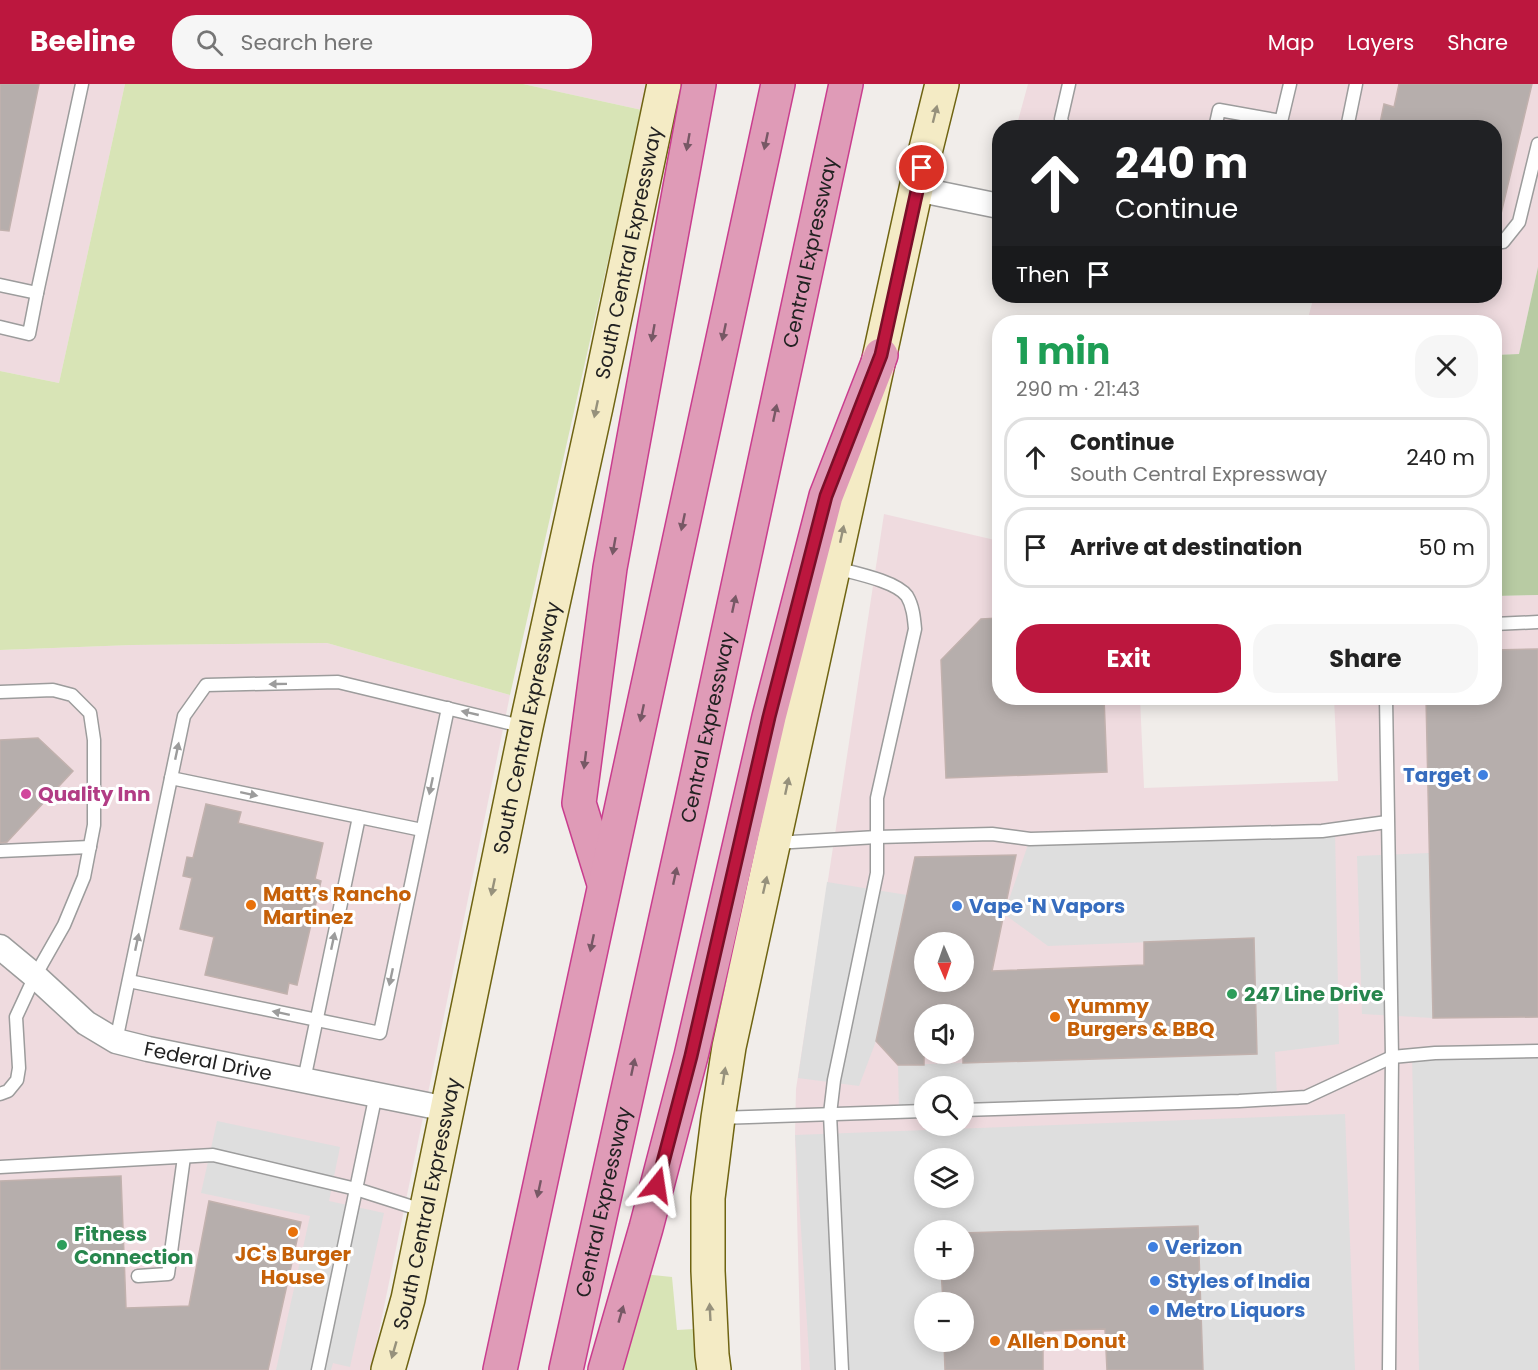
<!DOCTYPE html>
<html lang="en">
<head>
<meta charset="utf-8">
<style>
  :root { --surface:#fff; --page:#f6f6f6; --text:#222; --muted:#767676; --line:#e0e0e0; --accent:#bc173e }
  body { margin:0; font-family:Poppins,sans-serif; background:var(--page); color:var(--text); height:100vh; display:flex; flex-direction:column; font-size:22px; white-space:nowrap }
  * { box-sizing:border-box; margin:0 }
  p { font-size:20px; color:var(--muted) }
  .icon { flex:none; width:33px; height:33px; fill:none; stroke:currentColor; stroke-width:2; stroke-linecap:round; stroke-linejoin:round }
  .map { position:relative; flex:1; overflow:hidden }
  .drawer { position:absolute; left:992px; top:231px; width:510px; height:390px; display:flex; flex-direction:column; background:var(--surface); border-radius:24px; box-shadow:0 3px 15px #0003 }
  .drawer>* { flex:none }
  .guide { position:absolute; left:992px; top:36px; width:510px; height:183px; border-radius:24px; box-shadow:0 3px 15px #0003; background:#202124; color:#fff; overflow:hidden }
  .needle { width:39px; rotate:178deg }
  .tools { position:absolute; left:914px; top:848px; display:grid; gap:12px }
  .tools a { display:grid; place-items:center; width:60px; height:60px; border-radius:50%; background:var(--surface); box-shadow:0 3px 15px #0003; font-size:30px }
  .pin { position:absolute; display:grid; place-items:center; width:51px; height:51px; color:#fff; margin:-26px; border:3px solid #fff; border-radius:50%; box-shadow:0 2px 6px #0007 }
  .me { position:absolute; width:66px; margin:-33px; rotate:15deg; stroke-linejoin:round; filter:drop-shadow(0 0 4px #0008) }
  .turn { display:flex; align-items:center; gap:21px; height:126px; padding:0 24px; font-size:27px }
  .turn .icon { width:78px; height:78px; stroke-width:2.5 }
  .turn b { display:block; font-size:42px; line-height:51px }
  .then { display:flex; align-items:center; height:57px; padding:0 24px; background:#0003; gap:12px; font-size:22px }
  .round { display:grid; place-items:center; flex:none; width:63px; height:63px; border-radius:24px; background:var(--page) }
  .head { display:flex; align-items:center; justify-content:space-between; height:102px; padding:0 24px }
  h1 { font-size:36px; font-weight:700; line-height:45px; color:#1e9e55 }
  .action { display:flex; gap:12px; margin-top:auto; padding:12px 24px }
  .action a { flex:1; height:69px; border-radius:24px; background:var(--accent); color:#fff; font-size:24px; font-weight:700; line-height:69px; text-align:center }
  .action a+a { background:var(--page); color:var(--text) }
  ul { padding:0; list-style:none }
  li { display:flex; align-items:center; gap:18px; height:81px; margin:0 12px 9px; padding:0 12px; border:3px solid var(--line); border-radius:24px }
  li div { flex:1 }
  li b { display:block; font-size:22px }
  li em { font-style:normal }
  header { display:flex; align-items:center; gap:36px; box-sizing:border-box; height:84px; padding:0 30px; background:var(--accent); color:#fff }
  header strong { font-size:28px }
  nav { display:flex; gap:33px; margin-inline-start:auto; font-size:21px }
  .search { width:420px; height:54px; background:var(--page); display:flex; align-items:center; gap:15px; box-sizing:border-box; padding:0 21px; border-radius:24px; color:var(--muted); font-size:22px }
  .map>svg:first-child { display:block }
</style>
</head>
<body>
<header>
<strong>Beeline</strong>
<div class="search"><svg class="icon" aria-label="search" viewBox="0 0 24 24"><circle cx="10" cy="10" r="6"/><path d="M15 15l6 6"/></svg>Search here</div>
<nav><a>Map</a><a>Layers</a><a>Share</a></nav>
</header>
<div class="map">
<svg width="1538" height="1286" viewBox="0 0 1538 1286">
  <rect width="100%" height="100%" fill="#f1edea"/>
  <g fill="#efdbdf" fill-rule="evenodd">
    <path d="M0,0H125L59,299L0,287Z"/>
    <path d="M523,0H648L642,26Z"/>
    <path d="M1028,0H1538V183L1519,270L1494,271V238H1307L1314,212H1494V44H1016Z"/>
    <path d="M884,430L999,457V614H1140L1144,704L1338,697L1334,614H1494V512L1538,511V1286H801L795,1051L796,1005ZM924,858H963V897H924ZM924,930H963V969H924ZM924,1002H963V1041H924ZM924,1074H963V1113H924ZM924,1146H963V1185H924ZM924,1218H963V1257H924Z"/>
    <path d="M327,559L510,611L371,1286H0V566L132,561Z"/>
  </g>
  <g fill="#d8e4b6">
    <path d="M125,0H523L642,26L510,611L327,559L132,561L0,566V287L59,299Z"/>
    <path d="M643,1190L672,1193L677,1246L694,1245L701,1286H622Z"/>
  </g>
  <path fill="#b8cba3" d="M1538,183V511L1494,512V271L1519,270Z"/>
  <g fill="#dedede" fill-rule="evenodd">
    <path d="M1335,745L1339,960L1275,968L1277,1014L963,1025V1002H924V1026L899,1027L898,981L1257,969L1254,854L1048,862L1004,830L1030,755Z"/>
    <path d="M1429,769L1433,934L1362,930L1357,772Z"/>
    <path d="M827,798L907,811L876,957L859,1002L798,994Z"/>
    <path d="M1538,965V1286H1419L1412,971Z"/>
    <path d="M1345,1030L1355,1286H1203L1197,1142L963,1149V1146H924V1185H941L943,1218H924V1257H944L945,1286H810L795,1051ZM924,1074H963V1113H924Z"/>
    <path d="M217,1037L340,1063L329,1117L384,1129L350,1283L333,1279L331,1286H276L310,1132L201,1109Z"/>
  </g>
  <g fill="#b6aeac" stroke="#c1b1ad" stroke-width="1.5" fill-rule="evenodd">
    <path d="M0,0H39L9,147L0,146Z"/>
    <path d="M1399,0H1532L1501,130L1494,129V44H1379L1384,20L1394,23Z"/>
    <path d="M999,534V614H1104L1107,688L946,694L941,576L981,535Z"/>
    <path d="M1538,565V933L1433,934L1426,614H1494V566Z"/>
    <path d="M38,654L73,687L7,758L0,759V656Z"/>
    <path d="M206,720L241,728L238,739L323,759L315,795L321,797L297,901L289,899L287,910L205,891L214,853L180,845L192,794L183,792L187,773L193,774Z"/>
    <path d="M1016,771L992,887L1144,881V858L1254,854L1257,970L963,979V930H924V981H898L876,957L915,773ZM924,858H963V897H924Z"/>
    <path d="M121,1092L126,1224L189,1222L209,1117L301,1138L268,1286H0V1097Z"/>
    <path d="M1198,1142L1203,1286H1107L1105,1245L1043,1247V1286H945L944,1257H963V1218H943L941,1185H963V1149Z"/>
  </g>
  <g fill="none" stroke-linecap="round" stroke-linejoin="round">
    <defs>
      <g id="service">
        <path d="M1280,42L1290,0"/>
        <path d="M1064,44L1061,35L1069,0"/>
        <path d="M1215,44L1219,26L1281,37"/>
        <path d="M1347,44L1356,0"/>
        <path d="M1494,158H1503L1519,138L1538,60"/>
        <path d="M0,201L37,209"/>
        <path d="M0,243L29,250L37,209L82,0"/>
        <path d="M836,484C854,489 896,497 907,512C913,522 914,534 915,545L877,714V789L834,996L830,1030L842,1286"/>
        <path d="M1494,540L1538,538"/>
        <path d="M0,608L53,606L72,611L90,629L94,656V741L84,793L64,841L35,892L16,933L19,984L17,996L8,1007L0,1010"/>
        <path d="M1386,614L1392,973L1389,1286"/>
        <path d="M171,694L422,746"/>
        <path d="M775,759L877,753L992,750L1030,755L1322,747L1387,738"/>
        <path d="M0,767L90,763"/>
        <path d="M129,897L380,949L448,624"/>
        <path d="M116,957L184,632L206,601L338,598L525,643"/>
        <path d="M304,996L359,733"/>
        <path d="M963,1026L1239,1017L1306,1013L1392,973L1435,969L1538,967"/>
        <path d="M718,1034L924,1027"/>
        <path d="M0,1083L213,1071L356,1105L425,1127"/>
        <path d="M138,1192L168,1190L184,1073"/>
        <path d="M318,1286L376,1010"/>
      </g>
      <g id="minor">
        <path d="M916,105L999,122"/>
        <path id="s1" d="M0,863L35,892L86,939L116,957L148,965L447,1025"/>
      </g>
      <g id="secondary">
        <path id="s2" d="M388,1286L408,1215L526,643L596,323L664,0"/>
        <path d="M714,1286L712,1271L708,1187V1114L718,1034L729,963L916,105L942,0"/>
      </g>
      <g id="motorway">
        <path d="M604,800L579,719L610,484L699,0"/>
        <path d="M500,1286L778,0"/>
        <path id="s3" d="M566,1286L691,721L846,0"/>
        <path d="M605,1286L646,1144L691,972L769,633L826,412L881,271"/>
      </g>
    </defs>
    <use href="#service" stroke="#9c9c9c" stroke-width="15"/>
    <use href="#minor" stroke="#9c9c9c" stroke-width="27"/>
    <use href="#secondary" stroke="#6f6412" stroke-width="36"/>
    <use href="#motorway" stroke="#c93d8e" stroke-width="36"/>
    <use href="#service" stroke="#fff" stroke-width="12"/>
    <use href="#minor" stroke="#fff" stroke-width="24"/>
    <use href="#secondary" stroke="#f4ebc5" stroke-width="33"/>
    <use href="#motorway" stroke="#df9bb7" stroke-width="33"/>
  </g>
  <defs><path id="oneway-solid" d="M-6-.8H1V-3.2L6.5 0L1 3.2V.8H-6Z" transform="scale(1.5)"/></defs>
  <g fill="#96917c">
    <use href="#oneway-solid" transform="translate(935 30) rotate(-76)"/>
    <use href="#oneway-solid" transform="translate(596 325) rotate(102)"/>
    <use href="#oneway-solid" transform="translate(842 450) rotate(-78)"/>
    <use href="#oneway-solid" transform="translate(787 702) rotate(-78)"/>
    <use href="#oneway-solid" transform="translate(765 801) rotate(-77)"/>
    <use href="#oneway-solid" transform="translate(493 803) rotate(102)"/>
    <use href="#oneway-solid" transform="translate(724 992) rotate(-81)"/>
    <use href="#oneway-solid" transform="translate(710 1228) rotate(-93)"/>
    <use href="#oneway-solid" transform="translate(394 1266) rotate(106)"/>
  </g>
  <g fill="#775865">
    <use href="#oneway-solid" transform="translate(766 57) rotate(102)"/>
    <use href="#oneway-solid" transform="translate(688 58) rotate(100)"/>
    <use href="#oneway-solid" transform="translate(724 248) rotate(102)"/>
    <use href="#oneway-solid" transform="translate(653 249) rotate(100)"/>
    <use href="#oneway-solid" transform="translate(775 329) rotate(-78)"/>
    <use href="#oneway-solid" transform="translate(683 438) rotate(102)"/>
    <use href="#oneway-solid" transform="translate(614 462) rotate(100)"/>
    <use href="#oneway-solid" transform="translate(734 520) rotate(-78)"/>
    <use href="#oneway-solid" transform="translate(642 629) rotate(102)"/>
    <use href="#oneway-solid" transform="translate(585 676) rotate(97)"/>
    <use href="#oneway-solid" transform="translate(675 792) rotate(-78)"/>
    <use href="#oneway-solid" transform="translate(592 859) rotate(102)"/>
    <use href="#oneway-solid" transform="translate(633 983) rotate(-78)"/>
    <use href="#oneway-solid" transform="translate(539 1105) rotate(102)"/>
    <use href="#oneway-solid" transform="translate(621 1230) rotate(-74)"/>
  </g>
  <g fill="#9c9c9c">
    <use href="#oneway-solid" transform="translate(278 600) rotate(179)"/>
    <use href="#oneway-solid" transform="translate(470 629) rotate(-167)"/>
    <use href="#oneway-solid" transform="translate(177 667) rotate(-78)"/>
    <use href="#oneway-solid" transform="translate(431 702) rotate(102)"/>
    <use href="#oneway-solid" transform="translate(249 710) rotate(12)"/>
    <use href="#oneway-solid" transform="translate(333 857) rotate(-78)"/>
    <use href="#oneway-solid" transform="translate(137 858) rotate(-78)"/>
    <use href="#oneway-solid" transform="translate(391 893) rotate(102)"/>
    <use href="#oneway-solid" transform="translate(281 929) rotate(-168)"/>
  </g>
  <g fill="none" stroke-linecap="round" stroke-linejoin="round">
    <defs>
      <path id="route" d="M657,1101L691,972L769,633L826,412L881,271L922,84"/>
    </defs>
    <use href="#route" stroke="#7a0f28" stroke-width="15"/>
    <use href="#route" stroke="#bc173e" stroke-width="10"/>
  </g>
  <g fill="#3f7fe0" stroke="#fff" stroke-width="2">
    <circle cx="1483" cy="691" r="6"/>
    <circle cx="957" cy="822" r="6"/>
    <circle cx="1153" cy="1163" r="6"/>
    <circle cx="1155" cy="1197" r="6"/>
    <circle cx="1154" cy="1226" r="6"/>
  </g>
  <circle fill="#d1479c" stroke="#fff" stroke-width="2" cx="26" cy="710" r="6"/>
  <g fill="#e8710a" stroke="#fff" stroke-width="2">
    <circle cx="251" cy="821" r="6"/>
    <circle cx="1055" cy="933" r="6"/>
    <circle cx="293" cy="1148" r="6"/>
    <circle cx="995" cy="1257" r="6"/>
  </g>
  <g fill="#2e9e5b" stroke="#fff" stroke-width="2">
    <circle cx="1232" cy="910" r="6"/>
    <circle cx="62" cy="1161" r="6"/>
  </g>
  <g text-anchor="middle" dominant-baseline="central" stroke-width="6" stroke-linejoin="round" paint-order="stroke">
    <g font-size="20" fill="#222" stroke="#fff">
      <text stroke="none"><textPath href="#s2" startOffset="1143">South Central Expressway</textPath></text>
      <text stroke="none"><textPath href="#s3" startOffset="1144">Central Expressway</textPath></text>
      <text stroke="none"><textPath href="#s2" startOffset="657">South Central Expressway</textPath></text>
      <text stroke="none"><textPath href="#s3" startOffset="658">Central Expressway</textPath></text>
      <text stroke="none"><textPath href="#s1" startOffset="244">Federal Drive</textPath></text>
      <text stroke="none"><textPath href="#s3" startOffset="172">Central Expressway</textPath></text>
      <text stroke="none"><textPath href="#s2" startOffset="171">South Central Expressway</textPath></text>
    </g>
    <g font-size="20" font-weight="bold" fill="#366cbe" stroke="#fff" text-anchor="start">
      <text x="1471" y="691" text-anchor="end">Target</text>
      <text x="969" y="822">Vape 'N Vapors</text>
      <text x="1165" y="1163">Verizon</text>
      <text x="1167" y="1197">Styles of India</text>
      <text x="1166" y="1226">Metro Liquors</text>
    </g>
    <g font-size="20" font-weight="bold" fill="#b23c85" stroke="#fff" text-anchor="start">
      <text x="38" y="710">Quality Inn</text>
    </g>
    <g font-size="20" font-weight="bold" fill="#c56008" stroke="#fff" text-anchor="start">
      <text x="263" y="810">Matt’s Rancho<tspan x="263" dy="23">Martinez</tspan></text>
      <text x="1067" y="922">Yummy<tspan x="1067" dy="23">Burgers &amp; BBQ</tspan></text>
      <text x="293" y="1170" text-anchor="middle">JC's Burger<tspan x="293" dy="23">House</tspan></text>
      <text x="1007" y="1257">Allen Donut</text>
    </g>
    <g font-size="20" font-weight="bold" fill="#27864d" stroke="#fff" text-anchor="start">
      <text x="1244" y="910">247 Line Drive</text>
      <text x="74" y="1150">Fitness<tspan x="74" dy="23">Connection</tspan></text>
    </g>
  </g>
</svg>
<div class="tools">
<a><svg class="needle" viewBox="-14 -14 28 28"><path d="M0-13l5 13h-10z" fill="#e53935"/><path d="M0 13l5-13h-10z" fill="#767676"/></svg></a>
<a><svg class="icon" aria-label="sound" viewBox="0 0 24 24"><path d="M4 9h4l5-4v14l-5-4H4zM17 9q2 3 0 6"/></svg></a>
<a><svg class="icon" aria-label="search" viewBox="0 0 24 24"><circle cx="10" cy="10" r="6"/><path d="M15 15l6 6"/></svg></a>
<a><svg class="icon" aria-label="layers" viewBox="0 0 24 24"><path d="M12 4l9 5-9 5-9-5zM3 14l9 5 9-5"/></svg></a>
<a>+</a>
<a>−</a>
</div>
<div class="pin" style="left:922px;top:84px;background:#d93025"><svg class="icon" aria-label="arrive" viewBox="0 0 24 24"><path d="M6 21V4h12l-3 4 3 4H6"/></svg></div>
<svg class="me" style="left:657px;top:1101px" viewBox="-20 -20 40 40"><path d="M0-17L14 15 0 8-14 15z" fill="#bc173e" stroke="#fff" stroke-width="4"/></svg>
<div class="guide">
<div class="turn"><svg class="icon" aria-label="ahead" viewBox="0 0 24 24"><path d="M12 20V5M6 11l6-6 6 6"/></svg><div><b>240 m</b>Continue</div></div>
<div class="then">Then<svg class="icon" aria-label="arrive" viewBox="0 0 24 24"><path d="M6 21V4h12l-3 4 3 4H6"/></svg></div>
</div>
<section class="drawer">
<div class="head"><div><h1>1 min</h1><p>290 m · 21:43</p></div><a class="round"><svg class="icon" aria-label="close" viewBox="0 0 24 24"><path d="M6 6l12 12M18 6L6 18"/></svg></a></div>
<ul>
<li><svg class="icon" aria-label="ahead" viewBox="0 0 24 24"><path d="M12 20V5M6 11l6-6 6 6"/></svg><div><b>Continue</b><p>South Central Expressway</p></div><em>240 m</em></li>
<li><svg class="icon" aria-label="arrive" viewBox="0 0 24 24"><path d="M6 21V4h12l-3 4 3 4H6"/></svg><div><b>Arrive at destination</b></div><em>50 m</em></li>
</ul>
<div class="action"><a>Exit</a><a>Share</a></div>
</section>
</div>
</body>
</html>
